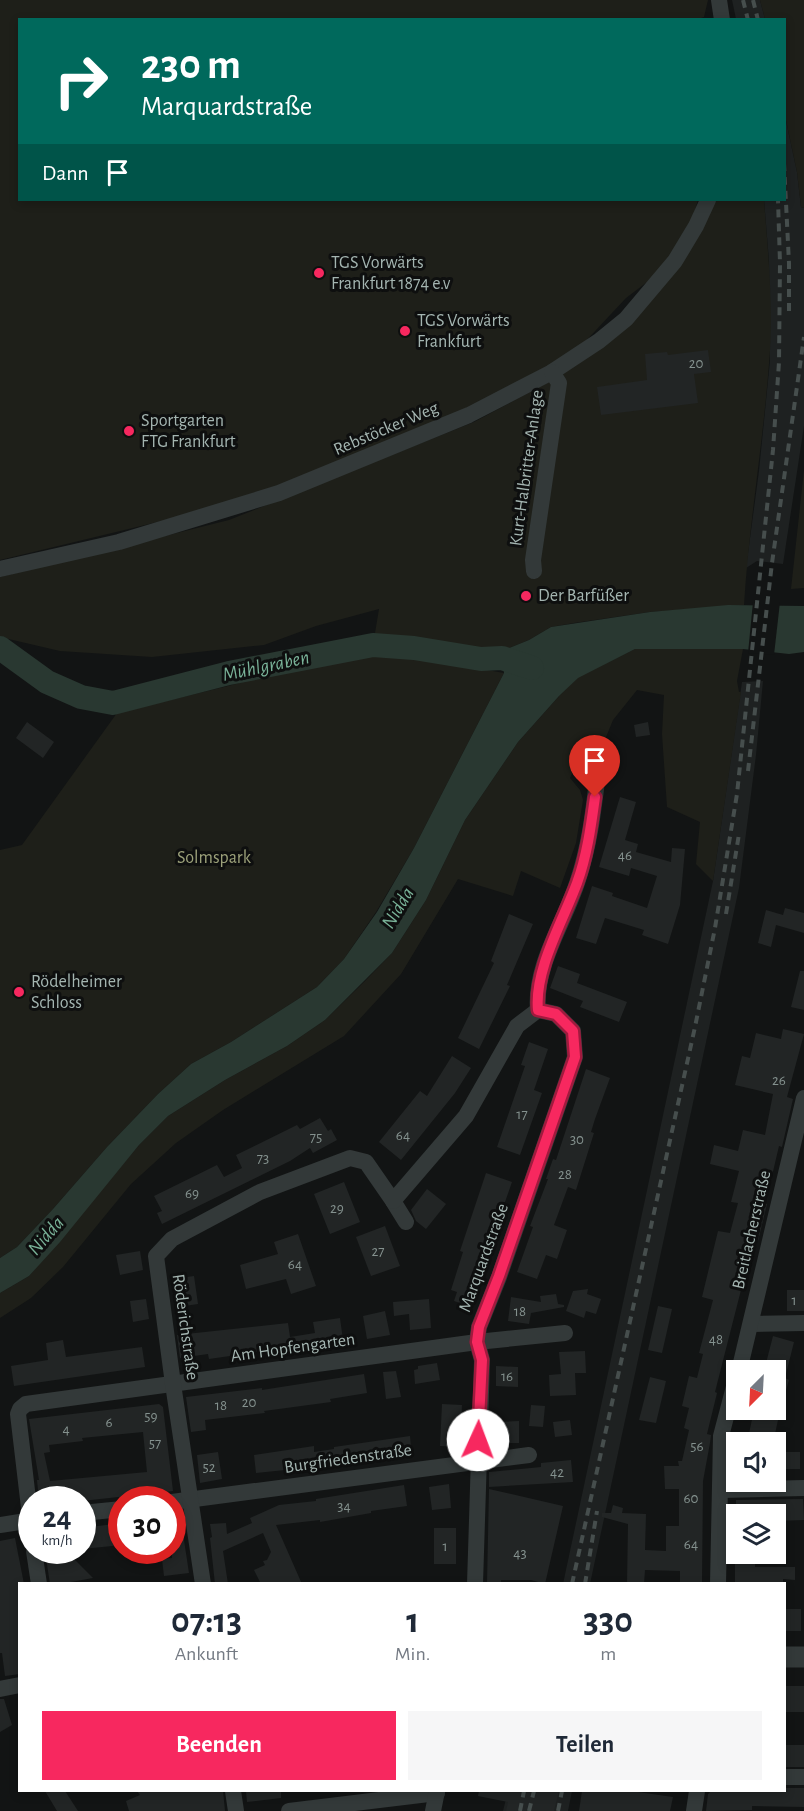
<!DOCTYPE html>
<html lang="de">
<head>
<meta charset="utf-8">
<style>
  :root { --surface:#fff; --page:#f6f6f7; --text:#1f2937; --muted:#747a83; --accent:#f7285f }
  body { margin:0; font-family:"Alegreya Sans",sans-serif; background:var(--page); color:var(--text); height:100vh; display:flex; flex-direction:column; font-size:22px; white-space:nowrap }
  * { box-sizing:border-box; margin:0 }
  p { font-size:20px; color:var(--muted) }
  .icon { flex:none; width:33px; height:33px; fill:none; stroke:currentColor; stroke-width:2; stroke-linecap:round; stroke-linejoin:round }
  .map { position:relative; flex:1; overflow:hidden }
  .details { position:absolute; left:18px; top:1582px; width:768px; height:210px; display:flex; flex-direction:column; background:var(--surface); border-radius:0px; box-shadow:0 3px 9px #0003 }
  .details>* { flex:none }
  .top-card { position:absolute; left:18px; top:18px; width:768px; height:183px; border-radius:0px; box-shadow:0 3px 9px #0003; background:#00695c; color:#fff; overflow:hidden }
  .needle { width:39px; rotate:204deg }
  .fabs { position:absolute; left:726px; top:1360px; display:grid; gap:12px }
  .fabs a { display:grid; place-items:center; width:60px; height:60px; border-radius:0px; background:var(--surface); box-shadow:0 3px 9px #0003; font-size:30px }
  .speed { position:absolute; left:18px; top:1486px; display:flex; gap:12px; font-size:30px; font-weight:700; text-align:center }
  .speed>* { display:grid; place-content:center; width:78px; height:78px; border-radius:50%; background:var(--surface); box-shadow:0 3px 9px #0003; line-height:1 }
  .speed small { font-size:15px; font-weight:400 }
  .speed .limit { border:9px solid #d22; background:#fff; color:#111 }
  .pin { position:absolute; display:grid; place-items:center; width:51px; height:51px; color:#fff; margin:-62px -26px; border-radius:50% 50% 50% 0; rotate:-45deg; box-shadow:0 0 6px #0007 }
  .pin .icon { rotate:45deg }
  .me { position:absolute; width:66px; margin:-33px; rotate:2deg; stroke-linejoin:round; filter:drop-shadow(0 0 4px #0008) }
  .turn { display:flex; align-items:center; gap:21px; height:126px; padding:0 24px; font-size:27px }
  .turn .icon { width:78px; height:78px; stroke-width:2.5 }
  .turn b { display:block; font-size:42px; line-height:51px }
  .then { display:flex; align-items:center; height:57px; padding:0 24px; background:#0003; gap:12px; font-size:22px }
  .eta { display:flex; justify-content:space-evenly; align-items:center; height:102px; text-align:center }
  .eta b { font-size:36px; font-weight:600; line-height:42px }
  .button { display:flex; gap:12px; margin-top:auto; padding:12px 24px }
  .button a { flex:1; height:69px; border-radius:0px; background:var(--accent); color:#fff; font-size:24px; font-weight:600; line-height:69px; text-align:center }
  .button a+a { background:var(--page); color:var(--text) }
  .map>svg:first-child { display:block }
</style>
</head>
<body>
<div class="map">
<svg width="804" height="1811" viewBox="0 0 804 1811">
  <rect width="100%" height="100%" fill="#121414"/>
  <g fill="#1e2121">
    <path d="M732,0H760L765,19H736Z"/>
    <path d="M785,116L797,172L801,207L804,208V426L783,564L757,561L746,568L759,471L770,361L769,261L764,200H784Z"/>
    <path d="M763,681L756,755L739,888L590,1584H563L713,881L742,682Z"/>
    <path d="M508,1791H572L568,1811H503Z"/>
  </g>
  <g fill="#1e1f19">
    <path d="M0,0H708L704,17L696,20H20V200H698L689,230L655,276L626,298L582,345L569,356L456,415L274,487L199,512L0,560Z"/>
    <path d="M760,0H804V208L801,207L797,172L785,116L784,20L765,19Z"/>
    <path d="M710,200H764C768,252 774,311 769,364C763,444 749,524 744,605L650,612L574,623L551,627L529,640L507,649L414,648L373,645L379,609L316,626L264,645L152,657L60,651L0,637V577L229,520L474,422L549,382L660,286Z"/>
    <path d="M804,470V588L791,589Z"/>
    <path d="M364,648L504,673L414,848L376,912L344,959L317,987L231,1042L191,1064L158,1094L107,1147L53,1209L17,1247L0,1258V850L22,845L117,713L232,685Z"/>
    <path d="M635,649H743L737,681L739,692H741L713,881L696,864L700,822L667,807L662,734L664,695L637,690L613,720L597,759L586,769L575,767L570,778L580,790L583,800L576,843L560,888L521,871L513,896L458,879L401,974L344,1036L223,1110L176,1143L131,1184L63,1267L31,1298L0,1318V1293L29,1276L139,1145L168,1116L225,1080L287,1046L325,1020L365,981L392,953L426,900L465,820L518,742L559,696L578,677Z"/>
  </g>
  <path fill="#293831" d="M728,605L804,606V652L789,654L743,649H635L578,678L559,696L518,742L465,820L426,900L392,953L325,1020L287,1046L225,1080L168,1116L139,1145L60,1242L29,1276L0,1293V1258L17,1247L53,1209L107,1147L158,1094L191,1064L231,1042L317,987L344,959L377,912L414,848L504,673L502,658L507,649L529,640L551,627L650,612Z"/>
  <path fill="#121414" d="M753,602H780L774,655L748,653Z"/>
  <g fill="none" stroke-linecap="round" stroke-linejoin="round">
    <path stroke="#293831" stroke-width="24" d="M0,648L47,682L81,697L113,703L229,673L373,645L414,648L481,659L502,658L532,668"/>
  </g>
  <g fill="#222525" fill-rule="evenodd">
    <path d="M708,350L711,372L694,374L698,403L601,415L597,387L647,380L645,354L667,352L668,355Z"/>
    <path d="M27,722L54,742L43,758L16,738Z"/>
    <path d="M648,722L650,735L636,737L634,725Z"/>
    <path d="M620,797L636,802L625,840L638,844L636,852L671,862L672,848L685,849L680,905L668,944L642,935L644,930L605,918L596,944L576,938L592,886L613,893L612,896L647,908L657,876L631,868L629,876L599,867Z"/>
    <path d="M785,908L804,913V933L776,925L771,947L758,943L766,910L783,915Z"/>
    <path d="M509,914L533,924L507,985L510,986L479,1049L458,1038L494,963L491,961Z"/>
    <path d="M558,966L580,974L577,983L627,1002L619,1022L580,1007L583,1001L550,988Z"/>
    <path d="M800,971H804V1010L791,1007Z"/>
    <path d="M783,1029L804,1034L787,1097L793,1099L782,1147L779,1146L771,1180L767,1179L761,1202L767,1204L758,1241L754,1239L715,1392L717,1393L707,1434L711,1435L710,1443L703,1481L702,1584L680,1583V1571L645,1570L644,1584H627L628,1524L602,1517V1513H611L613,1505L623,1508L622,1513L646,1514L645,1550L666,1551V1526H679V1489H665L664,1466H679L678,1461H682L689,1430L684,1428L689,1408L682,1406L689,1376L697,1378L703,1354L699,1353L713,1300L702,1297L718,1231L730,1233L738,1203L731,1202L739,1171L710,1164L714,1145L738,1151L743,1130L765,1135L773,1094L735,1085L742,1056L750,1058L756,1033L781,1039Z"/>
    <path d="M529,1042L548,1049L534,1090L542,1093L520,1155L497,1147L525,1066L521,1065Z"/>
    <path d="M452,1056L471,1068L455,1093L401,1160L379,1142L420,1091L427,1096Z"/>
    <path d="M586,1069L610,1078L595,1119L591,1132L594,1133L576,1190L568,1187L554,1225L567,1230L557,1259L546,1255L537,1279L517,1272L533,1227L530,1226L548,1179H546L553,1159L556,1160Z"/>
    <path d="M320,1118L328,1131L331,1129L337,1140L313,1153L310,1148L290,1161L162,1224L157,1213L162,1211L154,1196L217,1165L224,1177L242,1168L236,1155L297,1125L300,1129Z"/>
    <path d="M486,1173L512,1182L485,1259H484L473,1297H472L469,1306L454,1301L457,1292L451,1290L463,1252L460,1251Z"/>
    <path d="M344,1182L360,1222L330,1234L314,1194Z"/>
    <path d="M427,1189L446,1204L426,1229L416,1221L411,1210Z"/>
    <path d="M385,1226L400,1266L371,1276L356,1237Z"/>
    <path d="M298,1234L316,1286L291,1294L286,1279L246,1289L240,1265L278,1254L274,1242Z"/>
    <path d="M140,1251L143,1270L120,1275L116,1255Z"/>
    <path d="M194,1276L198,1304L178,1307L173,1279Z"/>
    <path d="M588,1289L587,1294L601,1299L596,1314L586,1311L584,1318L566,1311L573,1291Z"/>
    <rect x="787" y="1290" width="17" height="21"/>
    <path d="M556,1294L558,1304L564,1305V1307L531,1313L529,1324L508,1321L511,1297L541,1302L540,1296Z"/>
    <path d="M146,1299L149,1319L133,1322L130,1301Z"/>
    <path d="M429,1299L431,1328L410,1330L409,1314L394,1316L393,1302Z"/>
    <path d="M658,1306L672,1309L662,1353L648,1350Z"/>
    <path d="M385,1311L390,1335L367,1339L363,1316Z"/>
    <path d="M340,1318L343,1340L209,1359L208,1354L180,1358L177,1335L288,1323L290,1337L315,1333L313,1322Z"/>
    <path d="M773,1336L794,1342L785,1378L789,1380L784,1398L780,1396L779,1399L776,1398V1371H764Z"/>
    <path d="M63,1340L66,1357L142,1347L145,1367L14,1386L11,1366L48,1360L46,1343Z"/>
    <path d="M585,1351L586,1373H575L576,1395L550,1396L549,1375L561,1374L559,1352Z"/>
    <path d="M437,1363L440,1380L415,1384L414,1370L418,1369V1366Z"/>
    <path d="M496,1366L518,1367V1387L496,1386Z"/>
    <path d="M396,1371L401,1397L386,1399L383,1372Z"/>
    <path d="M364,1374L367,1393L330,1399L331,1402L264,1411L265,1413L205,1420L206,1430L191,1432L186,1397L262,1388V1390Z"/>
    <path d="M650,1377L666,1381L656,1423L639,1420Z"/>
    <path d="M159,1404L163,1407L173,1491L82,1501L39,1500L37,1480H39L29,1419ZM143,1432L147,1472L50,1481L44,1453L50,1452L49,1445L83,1441L82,1438Z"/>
    <path d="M442,1404L462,1405L460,1447L440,1446Z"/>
    <path d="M531,1405L545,1406L543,1427L529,1426Z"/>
    <path d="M754,1410L772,1414L771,1418L778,1420L773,1443H747Z"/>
    <path d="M570,1420L572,1435L555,1437L553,1422Z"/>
    <path d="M519,1421V1443H495V1422Z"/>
    <path d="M410,1436L412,1457L256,1473L254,1455L314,1446V1452L334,1449V1447Z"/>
    <path d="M218,1452L222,1479L200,1483L197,1455Z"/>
    <rect x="776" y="1452" width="24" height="17"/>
    <path d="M571,1460L573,1482L489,1487V1472L541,1467V1463Z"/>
    <path d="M449,1484L451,1508L432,1510L429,1487Z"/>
    <path d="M404,1485L407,1506L371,1511V1513L320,1522V1520L276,1525L302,1584H261L254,1570L265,1565L263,1561L267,1560L271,1552L263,1533L223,1551L228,1584H215L210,1538L212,1537L210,1524L226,1523L227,1534L252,1523L250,1518L279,1505L316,1501V1499Z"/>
    <path d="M489,1489L563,1506L545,1584L531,1580H501V1584H487Z"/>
    <path d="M803,1499L804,1520L776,1521V1515H736V1500Z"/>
    <path d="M172,1514H180L189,1573L164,1576L162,1559L172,1558Z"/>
    <path d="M122,1523V1545L82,1549V1528Z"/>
    <rect x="434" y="1528" width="22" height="36"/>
    <path d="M15,1538L24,1584H20V1674L5,1676L2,1653H0V1541Z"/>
    <path d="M45,1551H66L93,1578L71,1582L72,1584H50Z"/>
    <path d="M735,1554H755V1567H795V1580L783,1579V1584H735Z"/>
    <rect x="784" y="1609" width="17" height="22"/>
    <rect x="784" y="1686" width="20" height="26"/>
    <path d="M0,1699H4L12,1725L0,1732Z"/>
    <rect x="784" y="1745" width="20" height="22"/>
    <path d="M784,1788H804V1807L752,1806V1810L706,1811L708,1794L711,1791H784Z"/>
    <path d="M45,1791H65L78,1811H57Z"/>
    <path d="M137,1791H223L225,1811H129L126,1801L140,1795Z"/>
    <path d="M246,1791H281V1798L247,1802Z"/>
    <path d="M479,1791H559L554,1811H506L508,1802L478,1796Z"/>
    <path d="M582,1791H631L673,1797L670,1811H579Z"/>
  </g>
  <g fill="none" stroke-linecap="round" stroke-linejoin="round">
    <g stroke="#333939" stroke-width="16">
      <path d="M719,0L722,20"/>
      <path d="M0,569L119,542L279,493L469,415L552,372L599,341L626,319L675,261L696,226L708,200"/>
      <path d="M534,571L533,560L559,383L552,372"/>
      <path d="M538,1010C534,965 565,922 578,880C589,847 593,814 597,781"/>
      <path d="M393,1201L406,1222"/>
      <path d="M751,1324L804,1323"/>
      <path d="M739,1371L804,1098"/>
      <path d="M720,1490L804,1488"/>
      <path d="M172,1502L529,1455"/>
      <path d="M82,1513L122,1509"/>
      <path d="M0,1525L32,1520"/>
      <path d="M32,1533L18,1414L20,1409L26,1404L477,1342L565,1333"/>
      <path d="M34,1551L39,1584"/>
      <path d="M203,1584L173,1384L156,1256L172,1239L260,1192L350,1158L366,1162L393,1201L466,1116L517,1026L538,1010L556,1014L573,1031L575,1057L499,1277L479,1327L477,1342L482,1360L475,1584"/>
      <path d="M718,1584L721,1436L736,1379"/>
      <path d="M0,1689L20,1685"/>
      <path d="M784,1777H804"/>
      <path d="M233,1791L236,1811"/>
      <path d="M289,1811L437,1793"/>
      <path d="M433,1811L437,1791"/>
      <path d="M694,1811L697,1791"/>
    </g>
    <path stroke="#333939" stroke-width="21" d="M784,1657H804"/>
    <g stroke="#464e4d" stroke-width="4" stroke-dasharray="8 6" stroke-linecap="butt">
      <path d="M743,0L748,20"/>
      <path d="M753,0L758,20"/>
      <path d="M784,163L789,263V313"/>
      <path d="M748,771L772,563L804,337"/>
      <path d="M726,914L739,834"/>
      <path d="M572,1584L695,1027L715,928L737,794L773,450L779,362L780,263L778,200"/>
      <path d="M585,1584L597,1511"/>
      <path d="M520,1811L524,1791"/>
      <path d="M529,1811L534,1791"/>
      <path d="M558,1811L562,1791"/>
    </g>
  </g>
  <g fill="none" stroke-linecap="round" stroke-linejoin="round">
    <defs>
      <path id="route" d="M478,1440L482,1360L477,1342L479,1327L499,1276L575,1057L573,1031L556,1014L538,1010C534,970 563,921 577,883C587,856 591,826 595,797"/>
    </defs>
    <use href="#route" stroke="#a11a3e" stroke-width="15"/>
    <use href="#route" stroke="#f7285f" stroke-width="10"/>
  </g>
  <g fill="#f7285f" stroke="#0e0f0f" stroke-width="2">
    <circle cx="319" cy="273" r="6"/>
    <circle cx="405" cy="331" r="6"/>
    <circle cx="129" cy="431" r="6"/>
    <circle cx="526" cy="596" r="6"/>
    <circle cx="19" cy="992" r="6"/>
  </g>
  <g text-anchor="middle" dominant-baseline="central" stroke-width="6" stroke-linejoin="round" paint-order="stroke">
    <g font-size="15" fill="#84918e">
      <text x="696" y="363">20</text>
      <text x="625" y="855">46</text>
      <text x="779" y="1080">26</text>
      <text x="522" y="1114">17</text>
      <text x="403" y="1135">64</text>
      <text x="316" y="1137">75</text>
      <text x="577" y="1139">30</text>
      <text x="263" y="1158">73</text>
      <text x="565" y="1174">28</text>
      <text x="192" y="1193">69</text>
      <text x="337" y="1208">29</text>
      <text x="378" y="1251">27</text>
      <text x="295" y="1264">64</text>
      <text x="794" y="1300">1</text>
      <text x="520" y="1311">18</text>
      <text x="716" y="1339">48</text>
      <text x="507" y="1376">16</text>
      <text x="249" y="1402">20</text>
      <text x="221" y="1405">18</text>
      <text x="151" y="1416">59</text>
      <text x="109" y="1422">6</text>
      <text x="66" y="1429">4</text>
      <text x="155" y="1443">57</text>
      <text x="697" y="1446">56</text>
      <text x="209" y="1467">52</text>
      <text x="557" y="1472">42</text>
      <text x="691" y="1498">60</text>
      <text x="344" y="1506">34</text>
      <text x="691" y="1544">64</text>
      <text x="445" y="1546">1</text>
      <text x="520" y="1553">43</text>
    </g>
    <g font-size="18" fill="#a4b5b1" stroke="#0e0f0f" text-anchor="start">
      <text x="331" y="263">TGS Vorwärts<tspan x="331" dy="21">Frankfurt 1874 e.v</tspan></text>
      <text x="417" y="321">TGS Vorwärts<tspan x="417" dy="21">Frankfurt</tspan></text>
      <text x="141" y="421">Sportgarten<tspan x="141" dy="21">FTG Frankfurt</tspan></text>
      <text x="538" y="596">Der Barfüßer</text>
      <text x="31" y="982">Rödelheimer<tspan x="31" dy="21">Schloss</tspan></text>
    </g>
    <g font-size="18" fill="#a4b5b1" stroke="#0e0f0f">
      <text transform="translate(386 429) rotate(-23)">Rebstöcker Weg</text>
      <text transform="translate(527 468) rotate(-82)">Kurt-Halbritter-Anlage</text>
      <text transform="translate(752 1230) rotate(-77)">Breitlacherstraße</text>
      <text transform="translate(484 1258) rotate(-70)">Marquardstraße</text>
      <text transform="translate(185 1327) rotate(82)">Röderichstraße</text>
      <text transform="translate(293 1348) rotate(-8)">Am Hopfengarten</text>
      <text transform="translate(348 1459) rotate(-8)">Burgfriedenstraße</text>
    </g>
    <g font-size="18" fill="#9ca17a" stroke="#0e0f0f">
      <text x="214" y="858">Solmspark</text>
    </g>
    <g font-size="20" font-style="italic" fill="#79b298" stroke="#0e0f0f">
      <text transform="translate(266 666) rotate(-12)">Mühlgraben</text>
      <text transform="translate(398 908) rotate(-59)">Nidda</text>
      <text transform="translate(46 1236) rotate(-49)">Nidda</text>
    </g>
  </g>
</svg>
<div class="fabs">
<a><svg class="needle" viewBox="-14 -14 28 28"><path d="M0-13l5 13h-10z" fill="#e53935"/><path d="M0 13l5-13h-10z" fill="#747a83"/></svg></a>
<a><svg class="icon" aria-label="sound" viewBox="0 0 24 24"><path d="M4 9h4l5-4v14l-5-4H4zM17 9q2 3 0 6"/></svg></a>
<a><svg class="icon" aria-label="layers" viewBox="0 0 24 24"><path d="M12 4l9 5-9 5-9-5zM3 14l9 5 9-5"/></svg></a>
</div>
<div class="speed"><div>24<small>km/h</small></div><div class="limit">30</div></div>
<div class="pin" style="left:595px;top:797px;background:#d93025"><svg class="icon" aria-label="arrive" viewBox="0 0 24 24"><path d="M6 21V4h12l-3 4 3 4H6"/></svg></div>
<svg class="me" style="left:478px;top:1440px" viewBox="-20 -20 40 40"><circle r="19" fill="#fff"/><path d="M0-13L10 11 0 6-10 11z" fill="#f7285f"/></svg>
<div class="top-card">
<div class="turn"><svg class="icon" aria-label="right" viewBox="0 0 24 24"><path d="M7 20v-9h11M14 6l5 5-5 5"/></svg><div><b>230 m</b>Marquardstraße</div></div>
<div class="then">Dann<svg class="icon" aria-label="arrive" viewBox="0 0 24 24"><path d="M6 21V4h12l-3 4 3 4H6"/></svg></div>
</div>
<section class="details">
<div class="eta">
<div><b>07:13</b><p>Ankunft</p></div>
<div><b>1</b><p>Min.</p></div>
<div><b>330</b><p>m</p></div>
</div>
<div class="button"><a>Beenden</a><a>Teilen</a></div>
</section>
</div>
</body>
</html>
